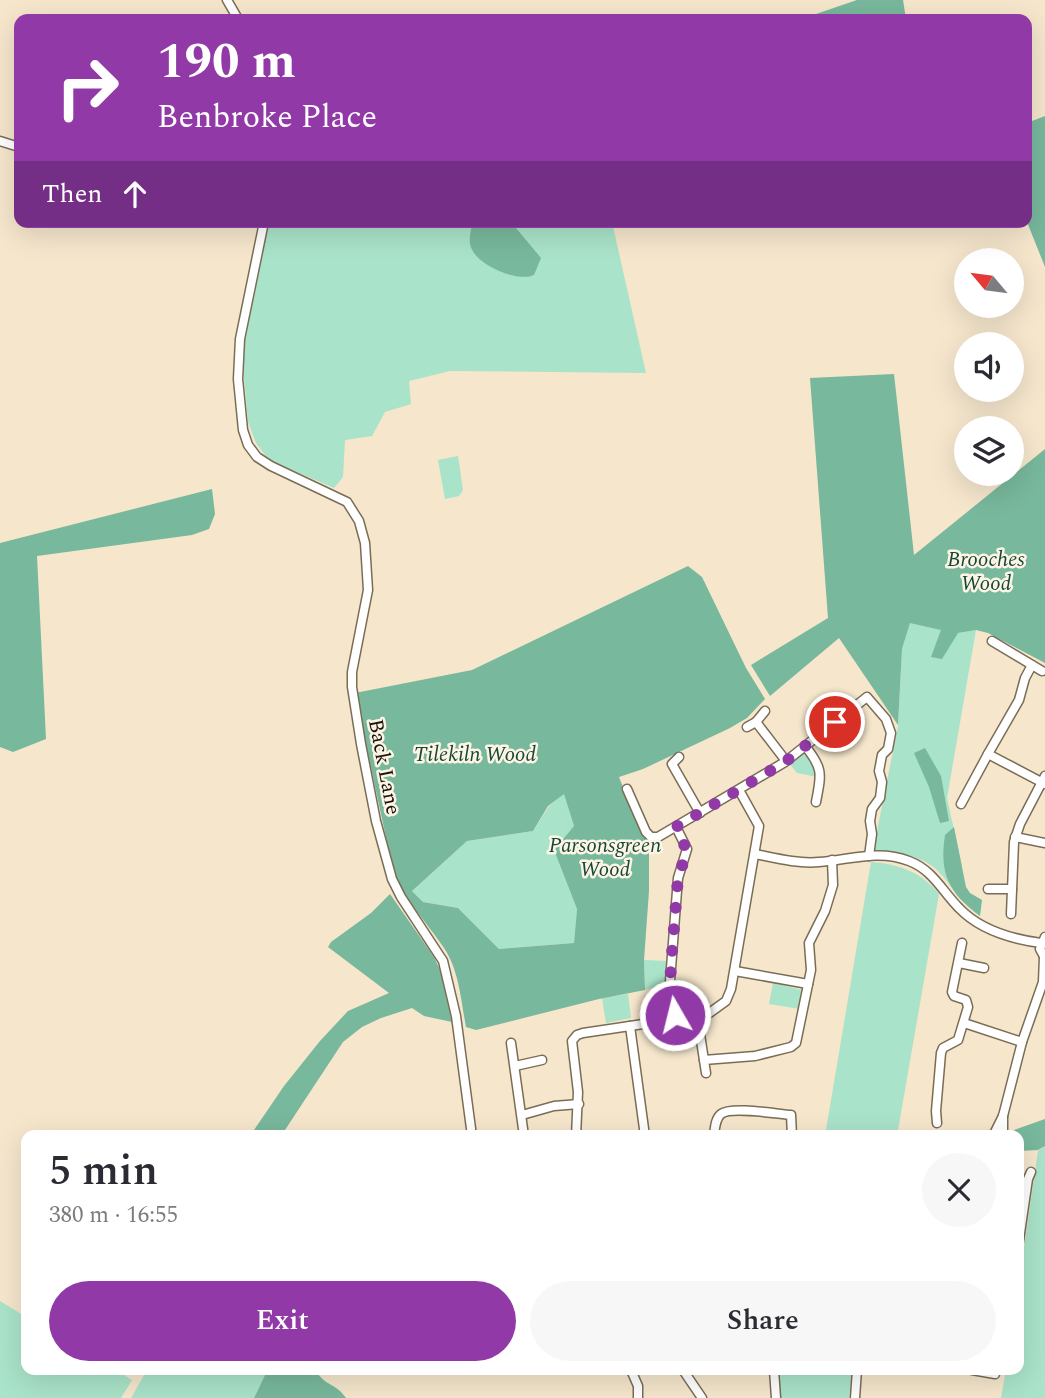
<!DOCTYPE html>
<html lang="en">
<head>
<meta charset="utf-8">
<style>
  :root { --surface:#fff; --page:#f7f7f7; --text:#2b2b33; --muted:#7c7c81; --accent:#913aa7 }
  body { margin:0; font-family:Spectral,serif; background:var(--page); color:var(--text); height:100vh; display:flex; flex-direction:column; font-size:26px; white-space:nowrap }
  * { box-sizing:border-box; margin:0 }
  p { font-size:23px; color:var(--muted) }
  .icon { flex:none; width:38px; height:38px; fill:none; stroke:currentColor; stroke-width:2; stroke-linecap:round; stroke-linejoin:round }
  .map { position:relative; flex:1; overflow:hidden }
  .side { position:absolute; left:21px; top:1130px; width:1003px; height:245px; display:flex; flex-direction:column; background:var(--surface); border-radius:14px; box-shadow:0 7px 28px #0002 }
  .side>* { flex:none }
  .guide { position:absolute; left:14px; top:14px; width:1018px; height:214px; border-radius:14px; box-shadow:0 7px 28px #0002; background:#913aa7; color:#fff; overflow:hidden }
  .needle { width:46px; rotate:299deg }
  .fabs { position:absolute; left:954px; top:248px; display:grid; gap:14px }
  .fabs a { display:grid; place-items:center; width:70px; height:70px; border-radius:50%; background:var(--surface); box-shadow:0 7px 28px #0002; font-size:35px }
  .pin { position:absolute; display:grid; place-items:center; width:60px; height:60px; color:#fff; margin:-30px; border:4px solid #fff; border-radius:50%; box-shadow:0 2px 7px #0007 }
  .me { position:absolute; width:77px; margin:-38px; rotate:352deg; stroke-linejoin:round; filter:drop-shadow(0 0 5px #0008) }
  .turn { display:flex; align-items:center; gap:24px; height:147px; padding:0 28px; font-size:32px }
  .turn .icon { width:91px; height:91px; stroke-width:2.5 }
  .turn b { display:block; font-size:49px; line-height:60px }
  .then { display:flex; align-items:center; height:66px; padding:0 28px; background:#0003; gap:14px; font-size:26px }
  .round { display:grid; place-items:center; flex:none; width:74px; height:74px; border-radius:37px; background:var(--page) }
  .headline { display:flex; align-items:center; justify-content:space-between; height:119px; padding:0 28px }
  h1 { font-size:42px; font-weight:600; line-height:52px }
  .cta { display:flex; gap:14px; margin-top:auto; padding:14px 28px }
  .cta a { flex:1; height:80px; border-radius:42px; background:var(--accent); color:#fff; font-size:28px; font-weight:600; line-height:80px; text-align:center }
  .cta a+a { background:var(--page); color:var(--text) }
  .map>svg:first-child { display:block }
</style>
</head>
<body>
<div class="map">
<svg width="1045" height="1398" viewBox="0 0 1045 1398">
  <rect width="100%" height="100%" fill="#f5e6cc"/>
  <g fill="#a9e3c9">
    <path d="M268,222H612L646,373L450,371L409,381L411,404L385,412L372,436L345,440L343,477L334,488L278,464L265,455L256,443L248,422L243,367L246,321Z"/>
    <path d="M458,456L463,490L459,496L445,499L438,460Z"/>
    <path d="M910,622L958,633L976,630L947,798L962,866L959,897C952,888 945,878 937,870C922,855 893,851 873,851L898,726L902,649Z"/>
    <path d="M803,751L808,752L819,770L817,777L797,773L788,762Z"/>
    <path d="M564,793L574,826L554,850L577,909L574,943L499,949L458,908L423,902L412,891L467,841L533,831L549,806Z"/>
    <path d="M871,862C899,864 921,872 939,894L897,1136H825Z"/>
    <path d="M644,960L668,961L666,984L645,990Z"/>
    <path d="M773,983L802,990L800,1009L769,1004Z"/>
    <path d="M628,994L631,1018L606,1023L602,998Z"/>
    <path d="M1045,1146V1398H1001L1006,1370H1018L1019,1282L1038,1151Z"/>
    <path d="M0,1301L26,1317V1370H116L132,1380L121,1398H0Z"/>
    <path d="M147,1370H263L266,1373L254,1398H131Z"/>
    <path d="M779,1370H852L849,1398H780L777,1386Z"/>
  </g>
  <g fill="#78b89c" fill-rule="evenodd">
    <path d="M857,0H903L906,19H815L813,15Z"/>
    <path d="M1045,116V267L1027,222V123Z"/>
    <path d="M473,222H511L541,258L534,275C517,283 473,264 470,244C469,238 471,228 473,222Z"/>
    <path d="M894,374L914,555L1045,449V663L988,633L976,630L958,633L942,659L931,657L941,630L910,623L902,649L898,725L839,638L770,696L751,665L828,618L810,378Z"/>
    <path d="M212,489L215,514L209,529L192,535L37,556L46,739L13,752L0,747V543Z"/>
    <path d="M688,566L702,577L746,668L765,699L747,718L730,728L643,769L619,777L637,822L649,842V891L644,960L645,990L599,999L476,1030L466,1027C461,1001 459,970 444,948C426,921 404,900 393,870L355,693L472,670ZM564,794L574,826L554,850L577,909L574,943L499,949L458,908L423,902L412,891L467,841L533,831L548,806Z"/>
    <path d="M925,748L941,776L949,821L940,823L929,787L914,753Z"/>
    <path d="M954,827L966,887L970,893L982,900L980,916C949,893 939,874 945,835Z"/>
    <path d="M390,894L434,957L440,970L452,1022L424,1016L412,1008L381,1018L362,1027L343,1042L281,1136H250L284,1086L320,1041L348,1011L389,993L328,947L331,942L371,913Z"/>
    <path d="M1045,1119V1146L1038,1150L1019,1151L1018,1136H1012L1014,1130Z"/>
    <path d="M263,1370H315C326,1387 336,1383 346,1398H254L266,1373Z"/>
  </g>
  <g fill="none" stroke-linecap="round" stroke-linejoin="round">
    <defs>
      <g id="minor">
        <path d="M227,0L238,19"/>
        <path d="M0,141L19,147"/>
        <path d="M264,222L240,339L238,379L243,430L248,445L257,457L271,466L347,502L359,521L365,543L368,590L352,672V687L361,744L376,821L392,879L401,897L443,961L456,1016L472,1136"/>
        <path d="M992,641L1042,671"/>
        <path d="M1032,665L1025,678L1019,700L988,754L1045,784"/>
        <path d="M756,722L765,711"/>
        <path d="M747,727L756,722L786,761"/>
        <path d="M805,746C824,769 821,775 816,802"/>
        <path d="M679,757L672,764L700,813"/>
        <path d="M627,789L646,832L651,837H658L785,762L867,697L886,719L891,733L888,749L882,755L879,771L882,782L880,798L872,809L870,821L872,834L869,856"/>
        <path d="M961,804L988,754"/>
        <path d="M1015,837L1045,843"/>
        <path d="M755,854C775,858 798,864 819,862C849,860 879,849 909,861C933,870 942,891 959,908C980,930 1011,939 1041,943"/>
        <path d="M988,889H1012"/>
        <path d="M1011,914L1014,842L1020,824L1045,776"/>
        <path d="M1045,937L1040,949L1045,958"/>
        <path d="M959,963L984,968"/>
        <path d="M735,971L808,984"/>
        <path d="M697,1015L706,1073"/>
        <path d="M675,1018L670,981L678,878L687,849L676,827"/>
        <path d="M964,1023L1022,1042"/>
        <path d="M511,1043L524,1136"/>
        <path d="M704,1060L755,1056L791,1047L796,1043L811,970L809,943L825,911L833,885L832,860"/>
        <path d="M515,1066L542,1060"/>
        <path d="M522,1115L554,1106L579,1104"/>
        <path d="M1003,1116V1136"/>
        <path d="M937,1123L936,1111L941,1053L943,1048L958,1040L968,1007L966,1000L954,996L952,992L962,943"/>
        <path d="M576,1136L578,1092L572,1041L577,1035L583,1033L630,1026"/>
        <path d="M645,1136L630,1026L708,1014L726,1001L731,989L759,826L739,790"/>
        <path d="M714,1136C715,1128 715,1119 721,1114C731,1106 777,1114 791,1115L792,1136"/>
        <path d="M993,1136L1003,1116L1022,1042L1043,982L1044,957"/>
        <path d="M1018,1247L1028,1179L1031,1172"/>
        <path d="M631,1370L638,1386V1398"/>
        <path d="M683,1370L702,1398"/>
        <path d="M774,1370L776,1398"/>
        <path d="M972,1370L995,1374"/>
        <path d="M855,1398L857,1370"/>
      </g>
    </defs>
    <use href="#minor" stroke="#7a6d56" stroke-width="11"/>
    <use href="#minor" stroke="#fff" stroke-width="8"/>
  </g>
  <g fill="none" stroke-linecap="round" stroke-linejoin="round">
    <path stroke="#913aa7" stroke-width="12" stroke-dasharray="0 21.6" d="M675,1015L670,988L671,965L678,878L687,851L676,827L785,762L835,722"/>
  </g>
  <g text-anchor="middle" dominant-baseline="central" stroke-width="5" stroke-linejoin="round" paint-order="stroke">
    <g font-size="21" font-style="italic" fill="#144936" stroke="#fdf4e5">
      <text x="986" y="560">Brooches<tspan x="986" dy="24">Wood</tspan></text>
      <text x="475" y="755">Tilekiln Wood</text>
      <text x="605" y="846">Parsonsgreen<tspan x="605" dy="24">Wood</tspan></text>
    </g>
    <g font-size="21" fill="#1a150c" stroke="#fdf4e5">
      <text transform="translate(384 767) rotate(79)">Back Lane</text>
    </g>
  </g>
</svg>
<div class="fabs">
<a><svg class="needle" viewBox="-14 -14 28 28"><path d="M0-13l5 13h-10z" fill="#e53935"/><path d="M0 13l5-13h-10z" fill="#7c7c81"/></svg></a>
<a><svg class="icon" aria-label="sound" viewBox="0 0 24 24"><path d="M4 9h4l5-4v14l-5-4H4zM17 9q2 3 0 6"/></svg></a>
<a><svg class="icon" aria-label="layers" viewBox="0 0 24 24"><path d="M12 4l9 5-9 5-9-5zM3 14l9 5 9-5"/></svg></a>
</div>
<div class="pin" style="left:835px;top:722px;background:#d93025"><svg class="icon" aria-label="arrive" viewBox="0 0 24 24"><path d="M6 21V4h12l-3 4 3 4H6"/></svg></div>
<svg class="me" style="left:675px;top:1015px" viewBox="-20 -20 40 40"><circle r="17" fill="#913aa7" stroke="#fff" stroke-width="3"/><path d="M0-11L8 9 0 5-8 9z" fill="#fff"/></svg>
<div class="guide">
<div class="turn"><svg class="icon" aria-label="right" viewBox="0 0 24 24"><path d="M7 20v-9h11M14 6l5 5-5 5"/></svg><div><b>190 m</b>Benbroke Place</div></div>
<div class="then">Then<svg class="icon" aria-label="ahead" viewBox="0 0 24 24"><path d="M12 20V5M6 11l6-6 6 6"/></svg></div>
</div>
<section class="side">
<div class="headline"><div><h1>5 min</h1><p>380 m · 16:55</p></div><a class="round"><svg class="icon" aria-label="close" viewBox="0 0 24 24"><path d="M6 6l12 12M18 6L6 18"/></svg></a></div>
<div class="cta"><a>Exit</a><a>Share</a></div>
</section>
</div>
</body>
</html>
